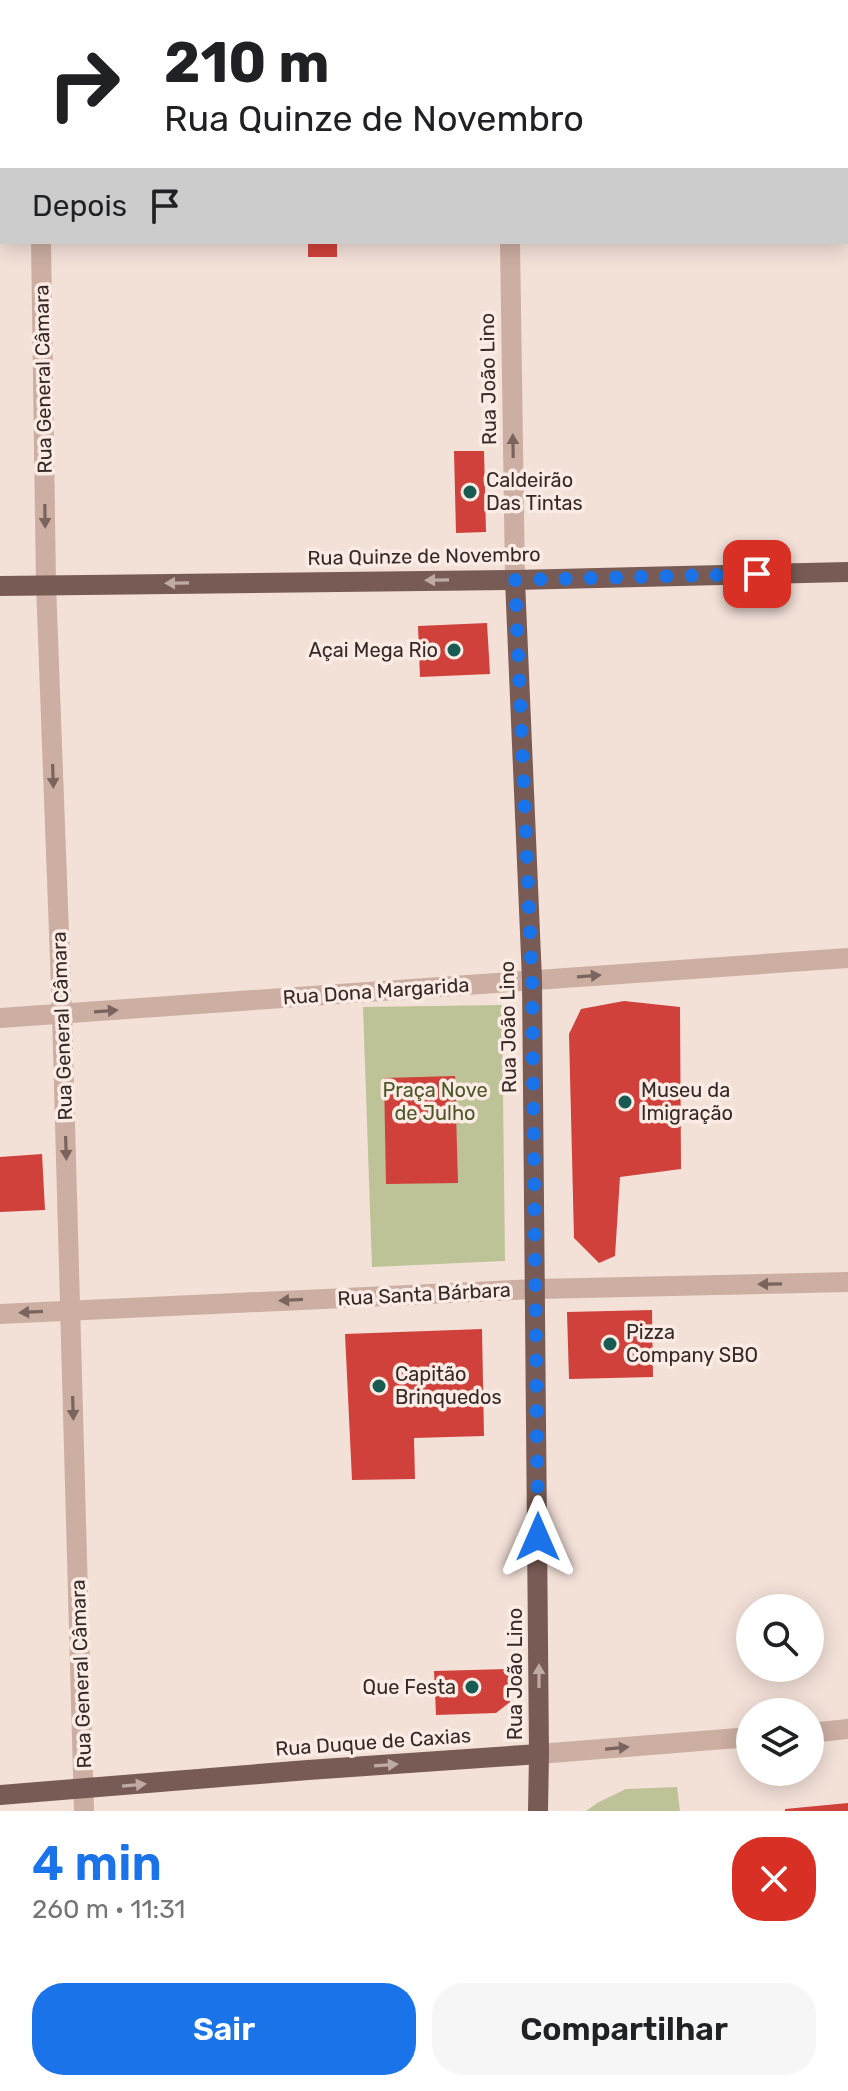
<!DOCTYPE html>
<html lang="pt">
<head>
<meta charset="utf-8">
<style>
  :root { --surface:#fff; --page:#f6f6f6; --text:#202124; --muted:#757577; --accent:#1a73e8 }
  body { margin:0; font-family:Rubik,sans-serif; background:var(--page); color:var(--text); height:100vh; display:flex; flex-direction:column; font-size:30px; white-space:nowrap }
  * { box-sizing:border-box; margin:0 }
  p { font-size:26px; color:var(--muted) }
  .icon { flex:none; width:44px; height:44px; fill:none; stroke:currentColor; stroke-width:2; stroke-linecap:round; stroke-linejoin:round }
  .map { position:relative; height:1811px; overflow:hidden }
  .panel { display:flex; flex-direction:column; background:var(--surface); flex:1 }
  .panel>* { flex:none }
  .banner { position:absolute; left:0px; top:0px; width:848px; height:244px; box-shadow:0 4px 20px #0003; background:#fff; color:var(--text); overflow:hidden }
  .controls { position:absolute; left:736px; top:1594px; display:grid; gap:16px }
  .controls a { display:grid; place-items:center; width:88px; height:88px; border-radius:50%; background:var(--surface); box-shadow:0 4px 20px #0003; font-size:40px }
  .pin { position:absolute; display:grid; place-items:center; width:68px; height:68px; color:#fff; margin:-34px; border-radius:16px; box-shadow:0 4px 12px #0006 }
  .me { position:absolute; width:88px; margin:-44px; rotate:0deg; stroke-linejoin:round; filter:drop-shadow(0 0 6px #0008) }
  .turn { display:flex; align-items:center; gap:28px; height:168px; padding:0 32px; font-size:36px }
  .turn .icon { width:104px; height:104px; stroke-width:2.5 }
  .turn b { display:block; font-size:56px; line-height:68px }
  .then { display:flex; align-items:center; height:76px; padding:0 32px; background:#0003; gap:16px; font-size:30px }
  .round { display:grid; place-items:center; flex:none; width:84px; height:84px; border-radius:32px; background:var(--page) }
  .head { display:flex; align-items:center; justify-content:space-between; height:136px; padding:0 32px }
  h1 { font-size:48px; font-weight:600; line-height:60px; color:var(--accent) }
  .primary-button { display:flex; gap:16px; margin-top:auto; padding:16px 32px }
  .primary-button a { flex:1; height:92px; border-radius:32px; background:var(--accent); color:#fff; font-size:32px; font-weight:600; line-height:92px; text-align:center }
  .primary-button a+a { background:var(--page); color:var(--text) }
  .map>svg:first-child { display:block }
</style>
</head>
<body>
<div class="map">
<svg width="848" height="1811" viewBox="0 0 848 1811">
  <rect width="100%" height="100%" fill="#f3e1d8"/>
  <g fill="#bdc397">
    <path d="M502,1005L505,1261L372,1267L363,1007Z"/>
    <path d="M677,1787L680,1811H586L597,1803L626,1789Z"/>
  </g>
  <g fill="#cf413a">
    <rect x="308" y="242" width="29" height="15"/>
    <path d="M454,451H484L486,532L456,533Z"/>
    <path d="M487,623L490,674L420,677L418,626Z"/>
    <path d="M624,1001L680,1007L681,1169L620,1177L615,1256L599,1263L574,1238L569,1034L581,1009Z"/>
    <path d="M455,1076L458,1183L386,1184L384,1078Z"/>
    <path d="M42,1154L45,1210L0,1212V1157Z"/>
    <path d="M652,1310L653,1377L569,1379L567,1312Z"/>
    <path d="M482,1329L484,1436L414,1438L415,1479L352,1480L345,1334Z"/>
    <path d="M508,1669L510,1702L496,1713L436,1715L434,1671Z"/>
    <path d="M848,1803V1811H785V1809Z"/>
  </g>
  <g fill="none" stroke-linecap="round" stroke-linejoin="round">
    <g stroke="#ccaea3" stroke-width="20">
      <path d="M36,0V2"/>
      <path d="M506,0V2"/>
      <path d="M846,105H848"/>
      <path d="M0,121H2"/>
      <path d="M41,242L46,584L62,1014L84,1811"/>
      <path d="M510,242L515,580"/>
      <path d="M0,1018L848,958"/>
      <path d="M0,1314L536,1289"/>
    </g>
    <g stroke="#ccaea3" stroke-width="20">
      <path d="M536,1289L848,1282"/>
      <path d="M810,1733L848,1729"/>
      <path d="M539,1754L750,1737"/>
    </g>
    <g stroke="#795b55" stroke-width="20">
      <path d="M515,580L532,980L539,1754L538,1811"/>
      <path d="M0,586L515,580L848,572"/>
      <path d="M0,1795L308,1770L539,1754"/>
    </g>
  </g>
  <defs><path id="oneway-solid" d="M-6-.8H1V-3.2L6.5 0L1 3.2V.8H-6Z" transform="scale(2)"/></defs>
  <g fill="#7a645e">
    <use href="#oneway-solid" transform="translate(513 446) rotate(-91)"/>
    <use href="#oneway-solid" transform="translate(45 516) rotate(89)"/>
    <use href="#oneway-solid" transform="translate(53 776) rotate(88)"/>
    <use href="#oneway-solid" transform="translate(589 976) rotate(-4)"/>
    <use href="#oneway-solid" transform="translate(106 1011) rotate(-4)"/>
    <use href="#oneway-solid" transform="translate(66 1148) rotate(88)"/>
    <use href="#oneway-solid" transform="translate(770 1284) rotate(179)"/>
    <use href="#oneway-solid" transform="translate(291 1300) rotate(177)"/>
    <use href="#oneway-solid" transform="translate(31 1312) rotate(177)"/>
    <use href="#oneway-solid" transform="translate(73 1408) rotate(88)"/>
    <use href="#oneway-solid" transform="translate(617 1748) rotate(-5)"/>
  </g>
  <g fill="#c0aba4">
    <use href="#oneway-solid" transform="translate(437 580) rotate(179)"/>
    <use href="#oneway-solid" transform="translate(177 583) rotate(179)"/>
    <use href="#oneway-solid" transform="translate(539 1676) rotate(-90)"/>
    <use href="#oneway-solid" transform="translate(386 1765) rotate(-4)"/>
    <use href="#oneway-solid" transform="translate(134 1785) rotate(-5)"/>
  </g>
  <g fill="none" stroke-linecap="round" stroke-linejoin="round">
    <path stroke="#1a73e8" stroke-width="14" stroke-dasharray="0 25.2" d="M538,1537L532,980L515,580L757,574"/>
  </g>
  <g fill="#185b52" stroke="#faece4" stroke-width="3">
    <circle cx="470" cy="492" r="8"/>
    <circle cx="454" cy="650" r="8"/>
    <circle cx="625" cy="1102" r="8"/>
    <circle cx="610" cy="1344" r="8"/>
    <circle cx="379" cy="1386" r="8"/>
    <circle cx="472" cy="1687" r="8"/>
  </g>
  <g text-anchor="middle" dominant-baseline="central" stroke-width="7" stroke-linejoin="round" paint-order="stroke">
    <g font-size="20" fill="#362826" stroke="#faece4">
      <text transform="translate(43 379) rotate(-91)">Rua General Câmara</text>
      <text transform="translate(488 379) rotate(-91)">Rua João Lino</text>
      <text transform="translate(424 556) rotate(-1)">Rua Quinze de Novembro</text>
      <text transform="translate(376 991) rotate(-4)">Rua Dona Margarida</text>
      <text transform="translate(62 1026) rotate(-92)">Rua General Câmara</text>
      <text transform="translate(508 1027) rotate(-91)">Rua João Lino</text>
      <text transform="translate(424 1294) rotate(-3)">Rua Santa Bárbara</text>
      <text transform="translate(81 1674) rotate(-92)">Rua General Câmara</text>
      <text transform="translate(515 1674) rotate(-90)">Rua João Lino</text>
      <text transform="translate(373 1742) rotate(-4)">Rua Duque de Caxias</text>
    </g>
    <g font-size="20" fill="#362826" stroke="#faece4" text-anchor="start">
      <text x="486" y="480">Caldeirão<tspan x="486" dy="23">Das Tintas</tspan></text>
      <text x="438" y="650" text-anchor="end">Açai Mega Rio</text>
      <text x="641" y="1090">Museu da<tspan x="641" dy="23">Imigração</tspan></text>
      <text x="626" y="1332">Pizza<tspan x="626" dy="23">Company SBO</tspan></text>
      <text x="395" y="1374">Capitão<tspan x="395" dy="23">Brinquedos</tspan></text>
      <text x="456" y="1687" text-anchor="end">Que Festa</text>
    </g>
    <g font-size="20" fill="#4e5628" stroke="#faece4">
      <text x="435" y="1090">Praça Nove<tspan x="435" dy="23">de Julho</tspan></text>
    </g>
  </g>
</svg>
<div class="controls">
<a><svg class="icon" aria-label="search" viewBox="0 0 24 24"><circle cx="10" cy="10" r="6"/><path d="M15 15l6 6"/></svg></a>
<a><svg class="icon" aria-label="layers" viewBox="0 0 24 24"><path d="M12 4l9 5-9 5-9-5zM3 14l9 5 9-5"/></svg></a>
</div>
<div class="pin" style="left:757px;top:574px;background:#d93025"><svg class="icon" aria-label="arrive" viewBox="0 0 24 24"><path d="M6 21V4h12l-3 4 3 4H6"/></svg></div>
<svg class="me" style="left:538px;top:1537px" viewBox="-20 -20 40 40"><path d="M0-17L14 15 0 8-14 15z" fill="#1a73e8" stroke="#fff" stroke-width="4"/></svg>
<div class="banner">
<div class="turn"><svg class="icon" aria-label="right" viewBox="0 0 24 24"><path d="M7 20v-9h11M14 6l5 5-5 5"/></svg><div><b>210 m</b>Rua Quinze de Novembro</div></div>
<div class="then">Depois<svg class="icon" aria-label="arrive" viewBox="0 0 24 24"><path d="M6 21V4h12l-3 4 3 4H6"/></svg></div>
</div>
</div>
<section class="panel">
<div class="head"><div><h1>4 min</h1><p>260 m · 11:31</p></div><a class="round" style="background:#d93025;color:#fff"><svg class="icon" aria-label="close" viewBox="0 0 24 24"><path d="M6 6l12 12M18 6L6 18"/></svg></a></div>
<div class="primary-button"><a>Sair</a><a>Compartilhar</a></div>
</section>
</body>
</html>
